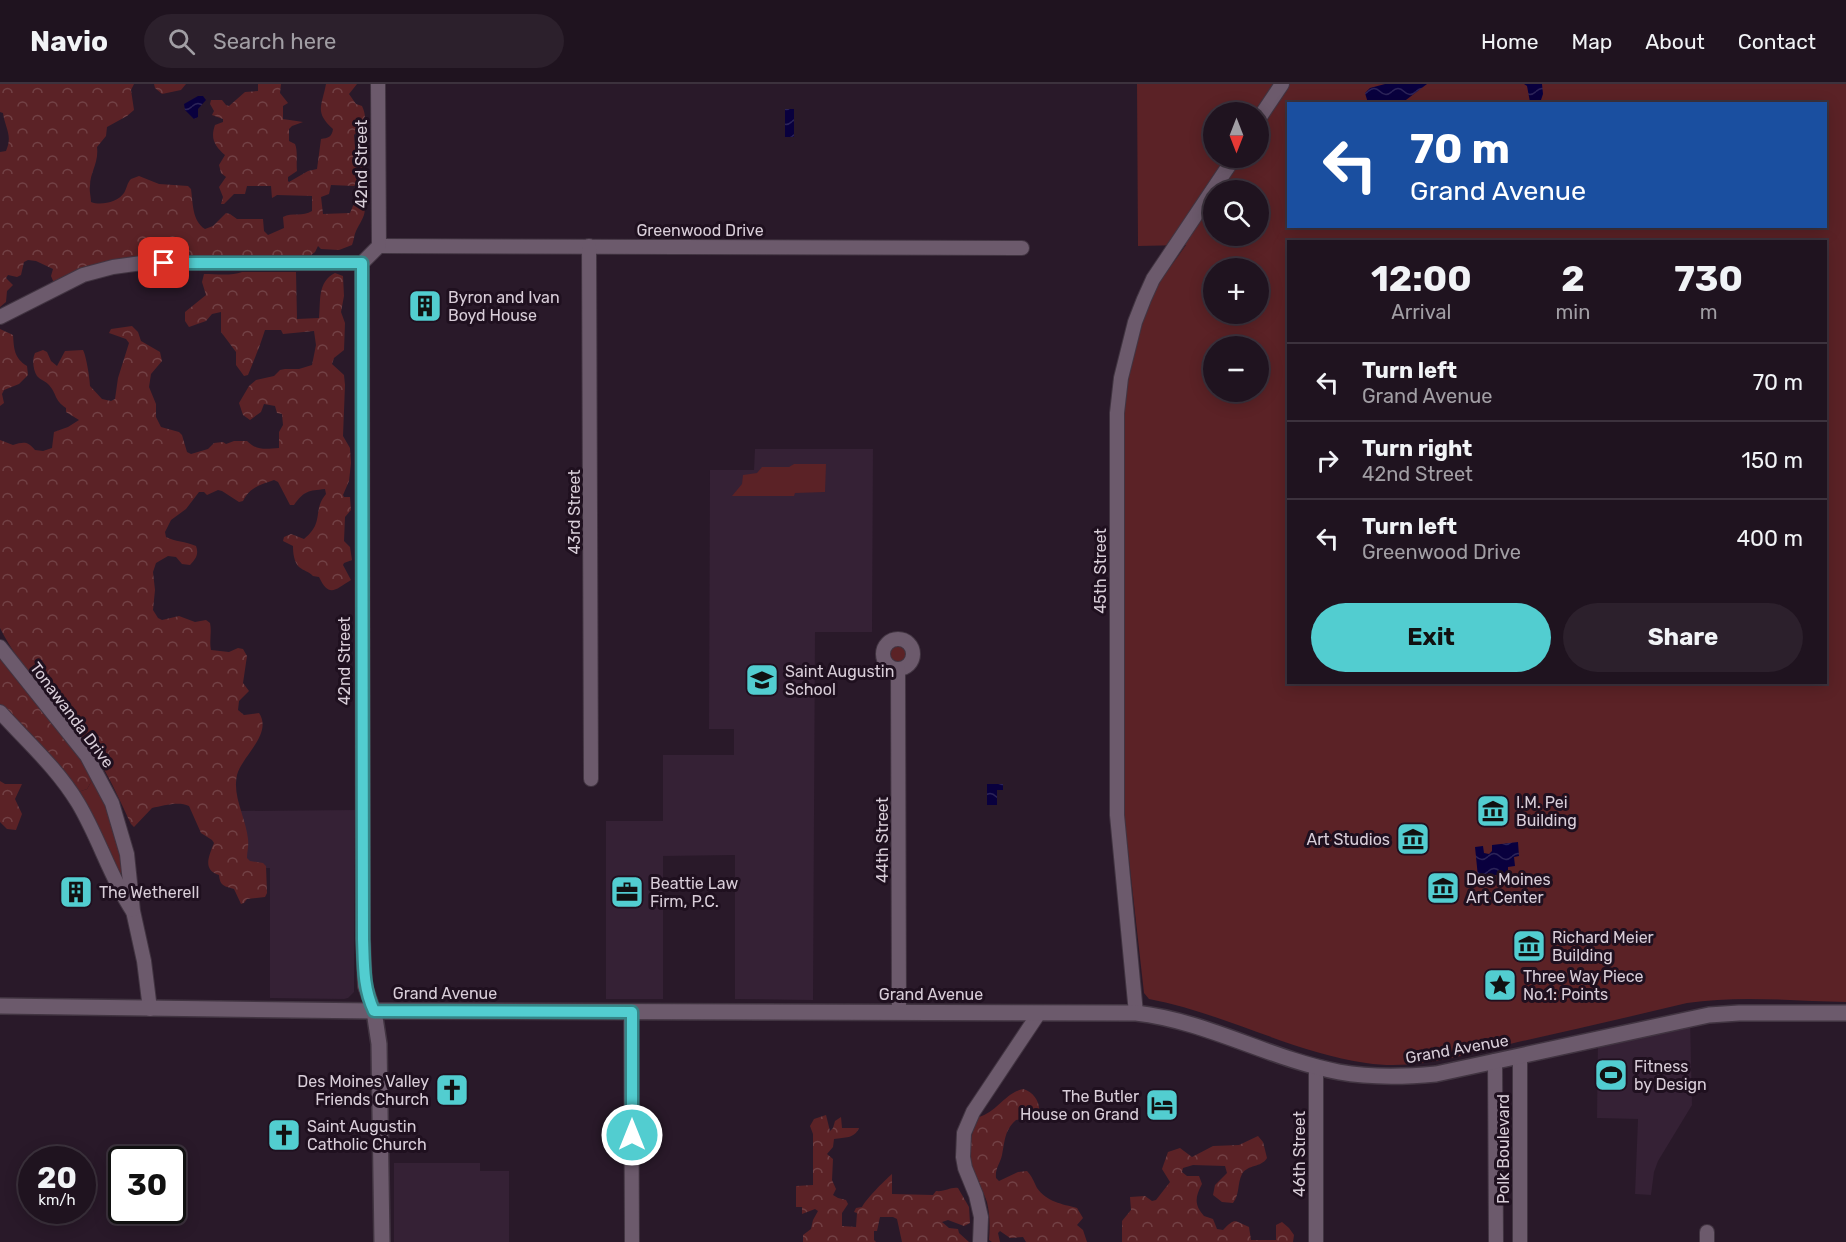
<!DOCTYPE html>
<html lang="en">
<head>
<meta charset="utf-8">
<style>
  :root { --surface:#1f131f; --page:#2c202c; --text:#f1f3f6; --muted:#a19ea4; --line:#3c323d; --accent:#52cdd0 }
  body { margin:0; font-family:Rubik,sans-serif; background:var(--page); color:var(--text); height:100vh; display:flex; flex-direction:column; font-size:22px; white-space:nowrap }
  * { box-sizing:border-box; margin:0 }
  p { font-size:20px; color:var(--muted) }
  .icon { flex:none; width:33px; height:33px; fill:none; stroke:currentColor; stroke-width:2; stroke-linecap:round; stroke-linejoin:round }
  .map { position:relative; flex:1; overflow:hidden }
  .side { position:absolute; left:1287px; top:156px; width:540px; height:444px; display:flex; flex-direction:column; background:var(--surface); border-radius:0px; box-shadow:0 3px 15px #0003,0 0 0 2px var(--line) }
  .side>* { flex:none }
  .top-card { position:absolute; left:1287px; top:18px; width:540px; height:126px; border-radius:0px; box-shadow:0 3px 15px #0003,0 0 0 2px var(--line); background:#1a4fa0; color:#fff; overflow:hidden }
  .needle { width:39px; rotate:180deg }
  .controls { position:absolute; left:1203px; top:18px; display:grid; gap:12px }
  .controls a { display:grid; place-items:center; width:66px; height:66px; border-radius:50%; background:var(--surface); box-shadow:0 3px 15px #0003,0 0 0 2px var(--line); font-size:30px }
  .speed { position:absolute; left:18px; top:1062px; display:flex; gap:12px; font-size:30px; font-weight:700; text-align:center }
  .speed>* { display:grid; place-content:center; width:78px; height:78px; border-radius:50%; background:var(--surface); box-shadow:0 3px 15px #0003,0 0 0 2px var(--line); line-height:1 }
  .speed small { font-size:15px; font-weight:400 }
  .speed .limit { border:3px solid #111; border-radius:9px; background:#fff; color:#111 }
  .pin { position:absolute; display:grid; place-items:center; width:51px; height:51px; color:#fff; margin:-26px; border-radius:12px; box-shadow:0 3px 9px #0006 }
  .me { position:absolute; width:66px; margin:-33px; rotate:0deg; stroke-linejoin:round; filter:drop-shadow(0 0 4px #0008) }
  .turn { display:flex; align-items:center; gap:21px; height:126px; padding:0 24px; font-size:27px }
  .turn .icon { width:78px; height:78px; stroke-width:2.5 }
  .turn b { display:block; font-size:42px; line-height:51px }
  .eta { display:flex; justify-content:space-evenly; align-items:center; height:102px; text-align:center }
  .eta b { font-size:36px; font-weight:700; line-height:42px }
  .primary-button { display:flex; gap:12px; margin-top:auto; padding:12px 24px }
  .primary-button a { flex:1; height:69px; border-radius:36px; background:var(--accent); color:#111; font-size:24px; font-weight:700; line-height:69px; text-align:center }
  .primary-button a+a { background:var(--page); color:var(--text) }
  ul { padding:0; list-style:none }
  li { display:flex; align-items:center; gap:18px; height:78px; padding:0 24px; border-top:2px solid var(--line) }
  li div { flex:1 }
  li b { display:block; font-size:22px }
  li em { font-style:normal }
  header { display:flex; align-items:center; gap:36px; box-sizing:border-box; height:84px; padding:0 30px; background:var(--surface); border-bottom:2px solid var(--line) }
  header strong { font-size:28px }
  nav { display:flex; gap:33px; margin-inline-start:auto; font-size:21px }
  .search { width:420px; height:54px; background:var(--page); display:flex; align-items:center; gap:15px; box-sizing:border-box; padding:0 21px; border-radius:33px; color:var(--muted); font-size:22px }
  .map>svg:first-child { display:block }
</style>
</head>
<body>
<header>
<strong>Navio</strong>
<div class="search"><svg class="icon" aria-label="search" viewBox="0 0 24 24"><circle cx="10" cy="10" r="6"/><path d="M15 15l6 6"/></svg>Search here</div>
<nav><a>Home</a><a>Map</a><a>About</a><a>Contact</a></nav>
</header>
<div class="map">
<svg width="1846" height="1158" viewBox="0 0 1846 1158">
  <defs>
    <pattern id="forest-crowns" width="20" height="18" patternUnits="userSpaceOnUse" patternTransform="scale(1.5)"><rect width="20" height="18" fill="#5b2226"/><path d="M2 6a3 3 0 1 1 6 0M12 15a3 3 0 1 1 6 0" fill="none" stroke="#724145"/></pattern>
    <pattern id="water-waves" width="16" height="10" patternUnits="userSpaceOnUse" patternTransform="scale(1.5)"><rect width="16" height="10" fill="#09003e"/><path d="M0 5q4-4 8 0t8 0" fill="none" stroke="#2c2459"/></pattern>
  </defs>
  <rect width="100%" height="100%" fill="#291929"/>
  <g fill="#352135">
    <path d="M755,365H873L872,548H815L813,916L735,915V771L663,772V915H606V737H663V671H734V645H709L710,386H754Z"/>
    <path d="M355,726L354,908L348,914L344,915L270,914V784H241L240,727Z"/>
    <path d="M1690,934L1692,1021L1658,1077L1654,1088L1651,1111L1635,1110L1638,1035L1597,1034L1598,954Z"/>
    <path d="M394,1079H480V1087H509V1158H394Z"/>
  </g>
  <g fill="#5b2226" fill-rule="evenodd">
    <path d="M1137,0H1846V918C1793,917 1739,911 1687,919C1629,933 1572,946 1514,959C1466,970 1416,987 1366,979C1291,968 1224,929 1149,915L1144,909L1125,740V322C1129,282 1137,235 1158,200C1167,187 1177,174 1186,161L1138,162ZM1288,20H1826V142H1288ZM1214,28H1258V74H1214ZM1214,106H1258V152H1214ZM1288,158H1826V598H1288ZM1214,184H1258V230H1214ZM1214,262H1258V308H1214Z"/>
    <path d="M794,380H826L825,408L795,409L794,412H732L742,400L743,391L757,389L762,383H789Z"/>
    <circle cx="898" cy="570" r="8"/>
    <path d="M94,693C113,726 120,767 126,805L78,708L87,705Z"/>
  </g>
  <g fill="url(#forest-crowns)">
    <path d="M0,0H134L131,6L134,26L127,32L107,43L106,52L97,63C99,79 90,88 90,102C89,107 91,113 91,118C101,122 118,118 124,109C127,104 127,99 131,95L139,92L159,100L188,102L191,105C193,119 192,137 205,145L213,142L226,129L230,130L237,135H263L264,147L268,151L284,144L283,133C292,128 303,133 312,127V112L277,111L272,114L271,102H247L245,110H234L224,120H221L223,113L219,103L226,93L221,89L219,81L225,71C215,62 210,55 215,41L223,38V35L212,31L214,27L210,20L211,16H222L226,21L229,22L245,8L258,7V0H281L280,9L288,19L283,22V35L303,38L292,42L289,45V57L295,60C298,67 296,79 297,87L288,93V97L289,98L308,87L317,85L321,55C328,54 332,53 333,45C314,28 322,22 326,0H357L349,10L356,20L362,22C368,35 364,41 354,51L355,63L361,61L367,68L364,92L354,102L331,101L329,110L321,113L323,130L350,129L355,117L359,116C371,126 361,136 356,147C354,151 354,156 352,161L339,166L321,165L318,162L315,168L310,172L142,173L54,199L51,192L53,185L36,177L28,176L24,178L21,191L17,193L8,191L6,194L13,201L7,207L6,218L0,223V68L6,67C13,51 5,44 3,29L0,28Z"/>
    <path d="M154,0H186L181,6L162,10L155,4Z"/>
    <path d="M242,188H296L297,235L319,234C321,217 317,198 335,189L343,192L344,212L341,228L345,239L344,266L334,274L332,280L344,291L345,301L343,352L350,364L351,379L349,397L343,411L344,413H350L351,426L345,433L344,457L350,463L352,476L344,479L343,481L351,496C335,506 329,514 319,493L313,492C308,487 304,487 299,483C294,478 293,469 293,462L283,457L284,453L291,450L304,455C325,438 312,427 326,410L325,405C308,407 305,406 294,421H290L278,398L274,396C260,401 250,403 243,417L239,418L222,407L218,406L207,411L204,408H199L186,425L171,436L165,448L166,453C175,458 185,457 196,462C199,470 196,475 190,481L182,480L176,473L168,472L156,479L153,488L155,506L153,526L158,534L162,536L179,532L195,538L206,536L210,539C212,549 209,556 211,566L229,568L238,564L243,565L247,572L243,599L249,607L239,617L238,626L244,631L259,629C273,650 242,672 237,691C232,712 246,734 248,755C249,761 247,768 247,774L250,777L263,779L266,782L267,809L265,813L247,815L244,819L241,820L234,805C224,802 220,802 219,791C202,786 209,772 214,759L212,756L201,749L189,722C178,717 163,722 152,724L134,743L131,740C119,715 108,689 92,666C62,624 23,590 0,544V356L13,361C24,358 27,357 35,366L43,367L52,364L54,348L68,343L79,336L66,328V324C54,316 57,310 49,301C46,297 40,296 37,292C33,286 32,275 35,269L43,266L47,268L51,277L57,282L65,267L83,266C86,271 90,295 90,302L102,315L111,317L115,315L118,294L129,259L126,255L109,249L111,245L132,242L138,248L141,257L160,268L162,277L151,290L149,303L156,320V333L161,343L179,348L182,351L187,368L191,370L208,365L214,359L223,358L226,360L234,357H247C257,367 266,365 279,364V348L283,341L282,330L277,329L275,322L264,320L261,328L250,336L243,331L239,319L249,302L256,296L274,292L280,286L285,285H299L312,281L316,261L314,247L283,250L281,246H265C260,262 254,276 248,291L244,292L236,281V268L221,248V228L212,230L206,237L189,243L185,237V228L206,211L202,198L204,190C216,190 232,192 242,188Z"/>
    <path d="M0,245L13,251C14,265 14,274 27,282L28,291L19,300L4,306L2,310L4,319L0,322Z"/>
    <path d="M0,571L19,599L60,646L94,693L87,705L78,708L54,675L0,620Z"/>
    <path d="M0,697L5,700H22L15,715L22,730L16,746L7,745L0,738Z"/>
    <path d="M1023,1005C1034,1008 1041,1019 1039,1030L1029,1034L1016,1036C1004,1047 1005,1057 1002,1071C1000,1080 995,1084 996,1094L999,1097L1018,1088L1027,1087C1032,1092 1034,1098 1037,1104C1047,1118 1062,1120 1077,1124L1083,1134L1077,1141L1083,1146L1087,1158H1026L1023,1153L1010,1154L1000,1147L998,1149L1000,1158H992L989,1156C990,1143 990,1131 987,1118C984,1109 979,1101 975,1092C967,1073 969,1051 979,1033C997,1028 1005,1009 1023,1005Z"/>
    <path d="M826,1031L830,1047L833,1044L835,1037L841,1033L842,1044H859C854,1055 845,1053 834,1055L833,1063L827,1070L833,1075L832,1096L836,1105L833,1111L838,1114L846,1116L848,1120L842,1129V1142L856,1143L857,1129L854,1128L856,1124L862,1123C867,1114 883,1098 892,1090V1110L933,1111L936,1107C945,1108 950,1103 958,1104L969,1123L970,1139L964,1142L948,1136L942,1138L949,1144L958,1145L959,1149L969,1158H902L897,1135L893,1133H880L877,1147H874V1156L876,1158H803V1151L811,1145L813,1136L818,1127L815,1125L802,1130V1123H796V1102L813,1101V1050L810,1042L814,1035Z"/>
    <path d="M1258,1052L1263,1058L1267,1074C1261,1084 1248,1080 1242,1090C1237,1100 1240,1110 1233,1119L1222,1118L1213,1111L1215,1101L1227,1089L1225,1082L1193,1081L1183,1084L1182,1088L1187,1092H1199L1202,1100C1195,1113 1194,1121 1204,1132L1213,1135L1217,1145L1223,1146C1236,1133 1234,1137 1249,1143L1251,1156H1276V1141L1282,1138L1289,1144L1294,1151L1293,1158H1122V1137L1131,1126L1130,1113L1145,1112L1152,1117L1156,1116L1170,1098L1162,1085L1168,1068L1180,1064L1192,1073L1213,1062L1239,1061Z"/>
  </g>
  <g fill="url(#water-waves)">
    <path d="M1385,0H1427L1402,19H1368L1365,9L1370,4Z"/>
    <path d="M1524,0H1542L1543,10L1540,19L1530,18L1527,2Z"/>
    <path d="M198,12H203L206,16L198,25V33L194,35L185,26L184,20Z"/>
    <rect x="785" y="25" width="9" height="28"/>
    <path d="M987,700H1003V706H997V721H987Z"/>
    <path d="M1518,758L1519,772L1514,773L1515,782L1508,783V790L1478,793L1475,763L1483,762L1484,769L1489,770L1492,767V761Z"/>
  </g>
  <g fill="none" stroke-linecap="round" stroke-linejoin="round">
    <defs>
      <g id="street">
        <path d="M1258,36L1282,0"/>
        <path d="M379,162L1022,164"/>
        <path d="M589,162L591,695"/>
        <path d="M0,233L83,191L113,183L142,179H362"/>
        <circle cx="898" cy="570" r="15"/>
        <path d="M0,563L87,672L112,719L127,770L133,827L144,877L150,925"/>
        <path d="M898,585L899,928"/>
        <path d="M0,628C27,658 57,684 78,719C99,754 110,793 132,826"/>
        <path d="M374,927L365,902L363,855L362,179L379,162L378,0"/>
        <path d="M631,928L632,1158"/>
        <path d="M1136,929L1117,731V329L1121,294L1135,238L1144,215L1153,195L1234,74"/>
        <path d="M1520,972V1158"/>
        <path d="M1495,977L1496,1158"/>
        <path d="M1707,1148V1158"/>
        <path d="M980,1158L981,1133L976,1111L965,1084L963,1073L964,1049L973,1028L1039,929"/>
        <path d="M1316,1158V983"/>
      </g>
      <g id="secondary">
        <path d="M0,922L374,927L1136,929C1207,937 1270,975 1339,988C1372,994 1404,993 1436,990L1709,931L1739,929H1846"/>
        <path d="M374,927L379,960L382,1158"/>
      </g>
    </defs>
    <use href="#street" stroke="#413441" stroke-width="16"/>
    <use href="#secondary" stroke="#413441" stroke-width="18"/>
    <use href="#street" stroke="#6c5a6c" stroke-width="14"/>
    <use href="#secondary" stroke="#6c5a6c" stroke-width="15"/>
  </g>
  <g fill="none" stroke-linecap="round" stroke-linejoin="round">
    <defs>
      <path id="route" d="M164,179H362L363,855C364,880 363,904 374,927L632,928V1051"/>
    </defs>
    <use href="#route" stroke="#358587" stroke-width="15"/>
    <use href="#route" stroke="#52cdd0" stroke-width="10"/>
  </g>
  <defs>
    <symbol id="building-square" viewBox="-11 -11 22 22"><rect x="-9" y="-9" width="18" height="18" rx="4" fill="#52cdd0" stroke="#1f101f"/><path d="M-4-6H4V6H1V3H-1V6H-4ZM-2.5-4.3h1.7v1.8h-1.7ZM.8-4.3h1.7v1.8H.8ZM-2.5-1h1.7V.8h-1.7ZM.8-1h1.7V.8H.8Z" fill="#111"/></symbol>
    <symbol id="school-square" viewBox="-11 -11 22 22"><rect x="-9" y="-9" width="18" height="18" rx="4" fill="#52cdd0" stroke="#1f101f"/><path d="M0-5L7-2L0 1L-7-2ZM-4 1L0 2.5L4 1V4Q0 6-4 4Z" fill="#111"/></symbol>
    <symbol id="museum-square" viewBox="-11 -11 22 22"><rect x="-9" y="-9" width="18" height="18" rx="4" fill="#52cdd0" stroke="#1f101f"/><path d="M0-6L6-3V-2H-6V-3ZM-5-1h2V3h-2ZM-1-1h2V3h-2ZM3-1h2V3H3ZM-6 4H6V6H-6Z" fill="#111"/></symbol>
    <symbol id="office-square" viewBox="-11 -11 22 22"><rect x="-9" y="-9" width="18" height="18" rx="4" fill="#52cdd0" stroke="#1f101f"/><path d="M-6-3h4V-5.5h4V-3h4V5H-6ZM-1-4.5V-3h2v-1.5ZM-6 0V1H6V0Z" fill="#111"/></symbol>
    <symbol id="sight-square" viewBox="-11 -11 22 22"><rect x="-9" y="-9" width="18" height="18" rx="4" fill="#52cdd0" stroke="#1f101f"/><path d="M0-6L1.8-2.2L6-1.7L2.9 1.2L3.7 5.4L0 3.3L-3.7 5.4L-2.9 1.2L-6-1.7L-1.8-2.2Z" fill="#111"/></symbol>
    <symbol id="stadium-square" viewBox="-11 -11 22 22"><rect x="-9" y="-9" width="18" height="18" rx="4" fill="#52cdd0" stroke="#1f101f"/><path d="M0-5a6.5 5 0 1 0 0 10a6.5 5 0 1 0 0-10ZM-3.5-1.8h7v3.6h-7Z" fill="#111"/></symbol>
    <symbol id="church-square" viewBox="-11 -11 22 22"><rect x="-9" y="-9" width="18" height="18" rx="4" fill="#52cdd0" stroke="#1f101f"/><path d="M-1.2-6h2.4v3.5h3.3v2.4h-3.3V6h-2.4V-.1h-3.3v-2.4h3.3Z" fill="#111"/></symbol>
    <symbol id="hotel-square" viewBox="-11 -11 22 22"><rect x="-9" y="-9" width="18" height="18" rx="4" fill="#52cdd0" stroke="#1f101f"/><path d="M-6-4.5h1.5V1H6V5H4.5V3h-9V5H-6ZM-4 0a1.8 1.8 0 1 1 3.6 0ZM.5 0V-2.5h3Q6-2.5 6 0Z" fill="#111"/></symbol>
  </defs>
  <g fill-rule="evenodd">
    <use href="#building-square" x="406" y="203" width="38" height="38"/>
    <use href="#school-square" x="743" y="577" width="38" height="38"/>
    <use href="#museum-square" x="1474" y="708" width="38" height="38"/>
    <use href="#museum-square" x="1394" y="736" width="38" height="38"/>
    <use href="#museum-square" x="1424" y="785" width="38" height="38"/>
    <use href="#building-square" x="57" y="789" width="38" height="38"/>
    <use href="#office-square" x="608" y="789" width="38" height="38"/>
    <use href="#museum-square" x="1510" y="843" width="38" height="38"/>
    <use href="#sight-square" x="1481" y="882" width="38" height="38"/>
    <use href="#stadium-square" x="1592" y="972" width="38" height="38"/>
    <use href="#church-square" x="433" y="987" width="38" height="38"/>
    <use href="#hotel-square" x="1143" y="1002" width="38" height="38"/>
    <use href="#church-square" x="265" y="1032" width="38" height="38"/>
  </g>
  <g text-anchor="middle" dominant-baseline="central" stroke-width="6" stroke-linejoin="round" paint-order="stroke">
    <g font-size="16" fill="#d8cdd8" stroke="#1f101f">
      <text transform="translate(361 80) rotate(-90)">42nd Street</text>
      <text x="700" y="146">Greenwood Drive</text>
      <text transform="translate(574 428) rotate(-90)">43rd Street</text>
      <text transform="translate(1100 487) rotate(-90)">45th Street</text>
      <text transform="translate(344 577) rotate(-90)">42nd Street</text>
      <text transform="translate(72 631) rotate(53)">Tonawanda Drive</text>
      <text transform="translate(882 756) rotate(-90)">44th Street</text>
      <text x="445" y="909">Grand Avenue</text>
      <text x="931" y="910">Grand Avenue</text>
      <text transform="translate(1457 965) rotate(-10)">Grand Avenue</text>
      <text transform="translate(1503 1065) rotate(-90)">Polk Boulevard</text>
      <text transform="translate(1299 1070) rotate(-90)">46th Street</text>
    </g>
    <g font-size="16" fill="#d8cdd8" stroke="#1f101f" text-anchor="start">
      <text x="448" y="213">Byron and Ivan<tspan x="448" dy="18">Boyd House</tspan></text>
      <text x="785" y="587">Saint Augustin<tspan x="785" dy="18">School</tspan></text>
      <text x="1516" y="718">I.M. Pei<tspan x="1516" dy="18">Building</tspan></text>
      <text x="1390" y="755" text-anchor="end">Art Studios</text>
      <text x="1466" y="795">Des Moines<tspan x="1466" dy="18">Art Center</tspan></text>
      <text x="650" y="799">Beattie Law<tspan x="650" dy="18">Firm, P.C.</tspan></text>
      <text x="99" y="808">The Wetherell</text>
      <text x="1552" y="853">Richard Meier<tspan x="1552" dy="18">Building</tspan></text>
      <text x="1523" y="892">Three Way Piece<tspan x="1523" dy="18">No.1: Points</tspan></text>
      <text x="1634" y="982">Fitness<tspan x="1634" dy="18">by Design</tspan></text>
      <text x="429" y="997" text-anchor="end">Des Moines Valley<tspan x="429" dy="18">Friends Church</tspan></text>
      <text x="1139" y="1012" text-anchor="end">The Butler<tspan x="1139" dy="18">House on Grand</tspan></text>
      <text x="307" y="1042">Saint Augustin<tspan x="307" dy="18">Catholic Church</tspan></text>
    </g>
  </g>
</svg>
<div class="controls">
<a><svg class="needle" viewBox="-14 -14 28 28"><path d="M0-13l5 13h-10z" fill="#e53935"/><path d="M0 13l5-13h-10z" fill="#a19ea4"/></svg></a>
<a><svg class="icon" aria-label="search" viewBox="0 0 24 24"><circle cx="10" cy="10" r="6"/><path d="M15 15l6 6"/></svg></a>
<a>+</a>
<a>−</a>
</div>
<div class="speed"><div>20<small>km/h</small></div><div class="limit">30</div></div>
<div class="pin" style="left:164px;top:179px;background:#d93025"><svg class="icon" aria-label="arrive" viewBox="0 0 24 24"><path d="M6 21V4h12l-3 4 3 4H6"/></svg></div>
<svg class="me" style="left:632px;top:1051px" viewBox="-20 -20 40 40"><circle r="17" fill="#52cdd0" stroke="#fff" stroke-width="3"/><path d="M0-11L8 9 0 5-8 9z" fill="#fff"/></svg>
<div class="top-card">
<div class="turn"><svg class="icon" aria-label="left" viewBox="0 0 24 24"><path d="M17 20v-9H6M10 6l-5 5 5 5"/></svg><div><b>70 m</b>Grand Avenue</div></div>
</div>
<section class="side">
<div class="eta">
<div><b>12:00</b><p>Arrival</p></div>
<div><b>2</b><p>min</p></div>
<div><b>730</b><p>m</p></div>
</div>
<ul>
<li><svg class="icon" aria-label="left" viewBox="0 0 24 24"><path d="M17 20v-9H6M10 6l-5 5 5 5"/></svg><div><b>Turn left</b><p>Grand Avenue</p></div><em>70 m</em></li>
<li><svg class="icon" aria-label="right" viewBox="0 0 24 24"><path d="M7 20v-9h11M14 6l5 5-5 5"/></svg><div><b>Turn right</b><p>42nd Street</p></div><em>150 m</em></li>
<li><svg class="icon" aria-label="left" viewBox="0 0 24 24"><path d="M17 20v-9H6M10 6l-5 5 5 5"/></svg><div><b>Turn left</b><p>Greenwood Drive</p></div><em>400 m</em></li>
</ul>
<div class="primary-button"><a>Exit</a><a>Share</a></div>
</section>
</div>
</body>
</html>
